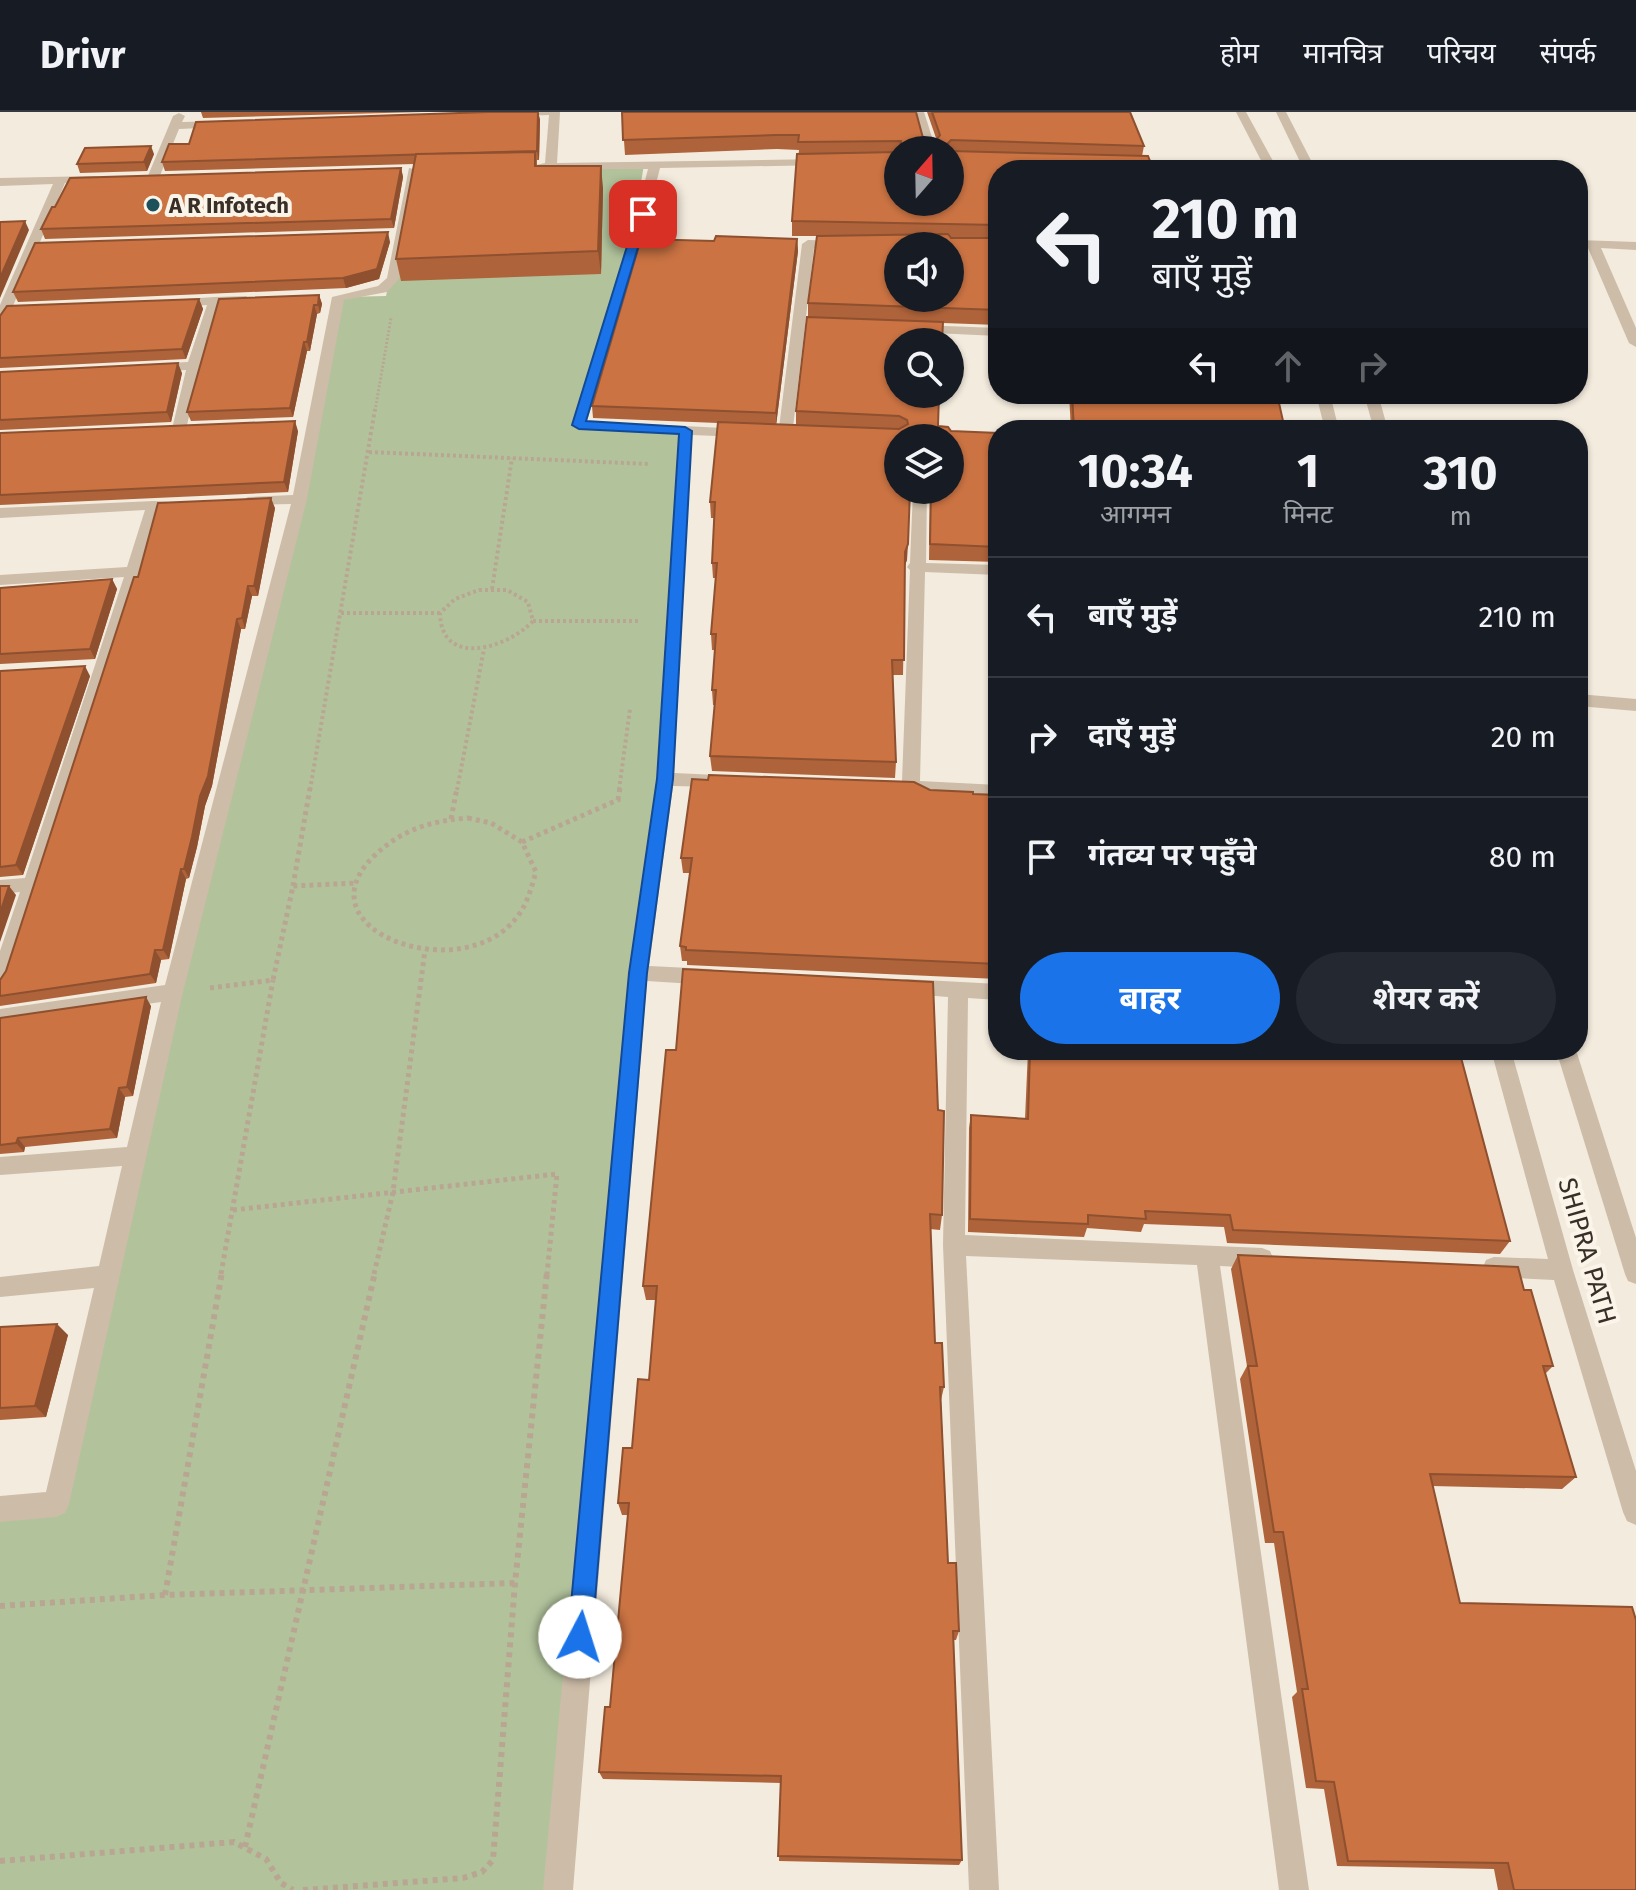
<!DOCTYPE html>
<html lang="hi">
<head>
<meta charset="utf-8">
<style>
  :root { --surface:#171b24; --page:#242831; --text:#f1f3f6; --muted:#9ea1a6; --line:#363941; --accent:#1a73e8 }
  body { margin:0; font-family:"Fira Sans","Noto Sans Devanagari",sans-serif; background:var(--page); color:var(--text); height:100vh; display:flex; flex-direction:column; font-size:30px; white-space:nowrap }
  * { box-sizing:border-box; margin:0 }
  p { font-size:26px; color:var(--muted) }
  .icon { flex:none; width:44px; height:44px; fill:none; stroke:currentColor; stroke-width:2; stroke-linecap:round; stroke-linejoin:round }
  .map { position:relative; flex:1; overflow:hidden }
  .sheet { position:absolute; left:988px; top:308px; width:600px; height:640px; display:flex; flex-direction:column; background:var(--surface); border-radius:32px; box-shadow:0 2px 6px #0004 }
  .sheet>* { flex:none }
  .guide { position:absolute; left:988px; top:48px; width:600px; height:244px; border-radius:32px; box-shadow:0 2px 6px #0004; background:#171b24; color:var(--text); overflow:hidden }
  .needle { width:52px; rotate:20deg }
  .buttons { position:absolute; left:884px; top:24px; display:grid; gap:16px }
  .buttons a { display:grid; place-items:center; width:80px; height:80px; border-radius:50%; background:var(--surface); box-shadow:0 2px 6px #0004; font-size:40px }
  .pin { position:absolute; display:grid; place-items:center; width:68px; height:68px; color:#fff; margin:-34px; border-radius:16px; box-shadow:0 4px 12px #0006 }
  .me { position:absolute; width:88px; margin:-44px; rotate:5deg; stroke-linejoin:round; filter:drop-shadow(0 0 6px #0008) }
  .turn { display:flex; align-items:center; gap:28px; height:168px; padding:0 32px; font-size:36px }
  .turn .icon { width:104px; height:104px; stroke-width:2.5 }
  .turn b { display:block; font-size:56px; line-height:68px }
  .lanes { display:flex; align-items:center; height:76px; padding:0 32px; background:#0003; justify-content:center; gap:40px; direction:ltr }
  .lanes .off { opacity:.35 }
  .eta { display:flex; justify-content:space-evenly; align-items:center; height:136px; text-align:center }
  .eta b { font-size:48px; font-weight:700; line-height:56px }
  .action { display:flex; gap:16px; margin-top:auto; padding:16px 32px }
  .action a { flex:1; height:92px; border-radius:48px; background:var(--accent); color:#fff; font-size:32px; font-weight:700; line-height:92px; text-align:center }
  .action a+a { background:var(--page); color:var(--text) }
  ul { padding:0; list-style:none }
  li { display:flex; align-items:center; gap:24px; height:120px; padding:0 32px; border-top:2px solid var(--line) }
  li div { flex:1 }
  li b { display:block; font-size:30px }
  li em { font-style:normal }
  header { display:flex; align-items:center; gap:48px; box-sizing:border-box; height:112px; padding:0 40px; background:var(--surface); border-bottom:2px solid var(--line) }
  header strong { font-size:38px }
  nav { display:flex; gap:44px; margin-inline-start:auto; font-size:28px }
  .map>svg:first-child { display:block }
</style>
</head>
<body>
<header>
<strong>Drivr</strong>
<nav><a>होम</a><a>मानचित्र</a><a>परिचय</a><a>संपर्क</a></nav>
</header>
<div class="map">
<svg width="1636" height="1778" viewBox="0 0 1636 1778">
  <rect width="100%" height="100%" fill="#f3ebdd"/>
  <path fill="#b2c39c" d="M644,53L633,116L579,312L685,319L665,667L558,1778H0V1397L56,1392L343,185L386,184L413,58Z"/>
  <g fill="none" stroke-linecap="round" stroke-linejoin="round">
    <path stroke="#b8a692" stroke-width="3" stroke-dasharray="2 2" stroke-linecap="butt" d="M375,299L391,206"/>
    <g stroke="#b8a692" stroke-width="4" stroke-dasharray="3 3" stroke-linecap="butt">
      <path d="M369,340L649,352"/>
      <path d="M492,477L512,346"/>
      <path d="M479,478H507L528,490L533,509C508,536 441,557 440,501L455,487Z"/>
      <path d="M341,501H440"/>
      <path d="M533,509H640"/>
      <path d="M310,678L375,297"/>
      <path d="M457,678L484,537"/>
      <path d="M619,678L630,597"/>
    </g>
    <g stroke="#b8a692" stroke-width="5" stroke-dasharray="4 4" stroke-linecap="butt">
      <path d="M618,688L620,676"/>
      <path d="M468,706L491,711L522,730L536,760C531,776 528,791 517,805C463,877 297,819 374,744C402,717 431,709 468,706Z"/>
      <path d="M451,707L457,676"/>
      <path d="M522,730L620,687"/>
      <path d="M293,774L310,676"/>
      <path d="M210,876L273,868L293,774L357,771"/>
      <path d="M233,1098L557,1062L547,1162"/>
      <path d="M221,1162L273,868"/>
      <path d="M374,1162L393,1080L425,838"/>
    </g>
    <g stroke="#b8a692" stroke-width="6" stroke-dasharray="5 5" stroke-linecap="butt">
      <path d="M165,1483L222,1160"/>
      <path d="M0,1494L165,1483L515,1471"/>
      <path d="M245,1735L375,1160"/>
      <path d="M0,1749L234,1730L266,1747L281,1771L293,1778"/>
      <path d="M303,1778L463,1766L482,1760L493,1748L515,1471L547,1160"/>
    </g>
    <g fill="#ccbca8" fill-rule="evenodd">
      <path d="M510,0H560L557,51L824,47L830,50L824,53L660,56L642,127L587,309L742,317L749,321L742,325L692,323L674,661L717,663L726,669L717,675L673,674L649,854L710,857L717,859L720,865L717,871L710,873L647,869L573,1778H543L628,861L656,667L678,322L579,317L572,313L630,127L648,57H536V53L545,51L549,3L515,4Z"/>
      <path d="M914,0H924L936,38H924Z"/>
      <path d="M1236,0H1246L1278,58H1266Z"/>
      <path d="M1276,0H1286L1316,58H1304Z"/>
      <path d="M179,1L185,4L182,10L223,9L229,12L223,15L179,17L159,66L149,68L147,66L173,4Z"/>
      <path d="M1142,51L1239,55L1245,58L1138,56V52Z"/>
      <path d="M409,56L419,58L399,167L387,180L344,188L307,387L183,880L69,1392L65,1401L56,1405L0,1410V1384L46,1380L94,1176L0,1185V1165L99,1154L122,1054L0,1063V1045L127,1035L161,890L0,913V897L165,873L291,392L248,393L241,389L248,385L293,383L332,185L378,174L387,166Z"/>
      <path d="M96,64L102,67L100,69L65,71L7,208L0,212V193L53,72L0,74V66Z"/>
      <path d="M808,128L841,129L847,133L841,137L814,136L792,324L785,328L778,324L802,132Z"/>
      <path d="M1578,128L1636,130V138L1601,136L1636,216V235L1629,231L1588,136H1578Z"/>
      <path d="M215,185L246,184L252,188L246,192L220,193L201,254L186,317L179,321L174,320L172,317L186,258L152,260L145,256L152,252L188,250L207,193L174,195L168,191L169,188Z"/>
      <path d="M918,213L998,216V224L913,220V214Z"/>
      <path d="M1316,282H1330L1339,318H1325Z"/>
      <path d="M1364,282H1378L1388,318H1374Z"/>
      <path d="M913,378H927L926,451L998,453V463L925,460L920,669L998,673V685L900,681L891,675L894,671L902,669L910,458L907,455L910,451Z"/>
      <path d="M154,389L169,390L171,393L160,398L10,868L7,874L0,876V839L20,780L0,782V768L25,766L124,465L0,473V463L127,455L145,398L0,406V396Z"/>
      <path d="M1578,582L1636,587V599L1578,594Z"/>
      <path d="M906,867L998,872V888L968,886L965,1123L1262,1136L1270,1139L1273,1146L1270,1153L1262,1156L1220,1154L1309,1778H1279L1197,1153L966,1144L999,1778H969L943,1133L948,885L899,881L896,875L899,869Z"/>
      <path d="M1491,938H1511L1573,1158L1636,1359V1413L1627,1409L1623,1400L1554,1168L1494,1165L1486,1162L1483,1155L1486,1148L1494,1145L1548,1147Z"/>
      <path d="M1556,938H1576L1636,1126V1172L1628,1169L1625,1162Z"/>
    </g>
  </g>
  <g fill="#af633a" fill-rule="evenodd">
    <path d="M201,0H422L203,6Z"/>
    <path d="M622,0L936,26L927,0H1130L1144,34L1142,44L998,58V213L943,211L938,314L951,319L998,321V450L929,448L930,378H950L898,326L907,448L905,453L903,563H893L896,650L895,666L712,659L710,644L715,593H713L712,578L715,538H712L711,522L716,466H713L712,451L714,406H711L710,390L718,311L593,306L592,294L714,129L797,127L798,139L776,313H796V299L808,205V191L817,124H792V109L799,38L777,37L625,43ZM898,38H950L898,90Z"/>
    <path d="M540,7L539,48H537V54L603,76L601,162L401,169L396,147L414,52L165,59L162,50L189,32Z"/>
    <path d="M154,42L147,59L80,61L77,52Z"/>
    <path d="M401,56L403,65L394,116L45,127L41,117Z"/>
    <path d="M390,130L379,167L346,176L18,190L13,180Z"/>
    <path d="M319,183L322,192L320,201L317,202L310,239H307L293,305L191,309L187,300Z"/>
    <path d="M199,187L203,197L186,247L0,256V204Z"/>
    <path d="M0,260L182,261L171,310L0,318Z"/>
    <path d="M1069,282H1277L1285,318H1071Z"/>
    <path d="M298,319L288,380L0,393V321Z"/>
    <path d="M275,396L258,484H252L245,517H241L212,674L205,694L197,735L189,766L186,767L169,847L161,848L156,871L0,894V868L6,859L138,465Z"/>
    <path d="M112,467L117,477L95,547L0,552V476Z"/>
    <path d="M0,559L90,564L23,763L0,765Z"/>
    <path d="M930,678L973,682L998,683V867L687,853V849H682L680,834L690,761H683L681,746Z"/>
    <path d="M151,894L133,984L125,985L117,1026L25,1035L24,1040L0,1042V906Z"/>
    <path d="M666,938L942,1103L940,1118L930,1117L935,1231L944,1275L941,1288L948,1451L959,1519L956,1528H953L962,1748L959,1753L779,1749L781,1671L603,1667L599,1660L610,1595L628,1403H622L618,1391L649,1268L656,1188H646L643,1174Z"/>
    <path d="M1028,938H1459L1510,1129L1500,1142L1227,1131L1224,1115L1144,1112L1141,1120L1087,1116L1084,1125L968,1120L969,1016L971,1003L1025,1007Z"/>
    <path d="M1238,1143L1524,1178L1553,1254L1545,1262L1576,1365L1562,1377L1432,1374L1460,1491L1636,1778H1498L1494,1757L1337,1754L1324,1677L1306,1676L1292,1585L1297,1580L1274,1431H1265L1240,1267L1247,1254L1231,1157Z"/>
    <path d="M0,1215L68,1223L46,1305L0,1308Z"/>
  </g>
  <g fill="#8e502f">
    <path d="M538,0L540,7L539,48L537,39Z"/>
    <path d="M151,34L154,42L147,59L144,50Z"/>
    <path d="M601,54L603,76L601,162L598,139Z"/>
    <path d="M401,56L403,65L394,116L391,107Z"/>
    <path d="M25,109L29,118L0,186V166Z"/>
    <path d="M388,120L390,130L379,167L346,176L343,166Z"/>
    <path d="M797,127L798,139L776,314V301Z"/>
    <path d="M319,183L322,192L320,201L318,193Z"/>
    <path d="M199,187L203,197L186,247L182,237Z"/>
    <path d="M314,193L317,202L310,239L307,230Z"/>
    <path d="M304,230L307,239L293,305L290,296Z"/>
    <path d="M178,251L182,261L171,310L167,300Z"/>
    <path d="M295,309L298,319L288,380L284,370Z"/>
    <path d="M271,386L275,396L258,484L254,474Z"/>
    <path d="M908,432L907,448L904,455L905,440Z"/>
    <path d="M112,467L117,477L95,547L90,537Z"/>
    <path d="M248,474L252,484L245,517L242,506Z"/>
    <path d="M237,507L241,517L212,674L205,694L197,735L189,766L184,757Z"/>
    <path d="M85,554L90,564L23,763L16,753Z"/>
    <path d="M181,757L186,767L169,847L163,838Z"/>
    <path d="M9,774L16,783L0,830V801Z"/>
    <path d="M155,838L161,848L156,871L150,862Z"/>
    <path d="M146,885L151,894L133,984L127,975Z"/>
    <path d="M119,976L125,985L117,1026L110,1017Z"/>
    <path d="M18,1026L25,1035L24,1040L16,1031Z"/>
    <path d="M57,1212L68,1223L46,1305L35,1294Z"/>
  </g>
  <g fill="#cb7343" stroke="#8e502f" stroke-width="2" fill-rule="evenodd">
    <path d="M488,0H538L537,39L162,50L169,32H189L196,10Z"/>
    <path d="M622,0H916L923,26L937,27L940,23L932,0H1130L1144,34L951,28L948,31L949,38H899L901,29L798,30L799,23H776L623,28Z"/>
    <path d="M151,34L144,50L77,52L85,36Z"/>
    <path d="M950,39L1148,44L1152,54H1166L1167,58H998V113L792,109L797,42L898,40V90H950Z"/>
    <path d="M535,40V54H601L598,139L396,147L416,42Z"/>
    <path d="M401,56L391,107L41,117L52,95H55L70,66Z"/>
    <path d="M25,109L0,166V110Z"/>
    <path d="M388,120L377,157L343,166L13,180L35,131Z"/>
    <path d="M948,122L951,126H998V198L808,191L817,124ZM898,134H950V186H898Z"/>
    <path d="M716,124L797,127L776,301L592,294L641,127L714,129Z"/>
    <path d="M319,183L318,193H314L307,230H304L290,296L187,300L219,187Z"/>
    <path d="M199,187L182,237L0,246V204L7,194Z"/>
    <path d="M807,205L943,210L942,230H898V282H939L938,314L948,315L951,319L998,321V435L930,432L931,378H950V326H898V378H910L908,432L905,440L904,548H892L896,650L710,644L716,578H712L716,522H711L717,451H712L715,390H710L718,310L899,317L908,312L907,308L899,304L796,299Z"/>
    <path d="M178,251L167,300L0,308V260Z"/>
    <path d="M1072,282H1277L1285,318H1074Z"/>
    <path d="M295,309L284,370L0,383V321Z"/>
    <path d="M271,386L254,474H248L242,506L237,507L208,664L200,684L192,725L184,757H181L163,838H155L150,862L0,884V868L6,859L134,465H138L158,391Z"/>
    <path d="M112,467L90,537L0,542V476Z"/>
    <path d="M85,554L16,753L0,755V559Z"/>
    <path d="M709,663L914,670L930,678L973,680V682L998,683V852L686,838V835L680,834L692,746H681L692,667L708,668Z"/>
    <path d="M0,774H9L0,801Z"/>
    <path d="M683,857L933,870L938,998L944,999L942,1103L930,1102L935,1231H942L944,1275H940L948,1451H956L959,1519H953L962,1748L778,1744L781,1664L599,1660L605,1595H610L629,1391H618L623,1336H632L638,1267L649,1268L657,1174H643L666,938H676Z"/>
    <path d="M146,885L127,975L119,976L110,1017L18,1026L16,1031L0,1033V906Z"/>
    <path d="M1030,938H1459L1510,1129L1233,1118L1230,1103L1145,1099L1146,1107L1088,1103V1112L970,1107L971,1003L1028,1007Z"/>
    <path d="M1238,1143L1518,1155L1524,1178H1531L1553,1254H1543L1576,1365L1430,1362L1460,1491L1632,1495L1636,1508V1778H1514L1508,1751L1348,1749L1334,1670L1316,1669L1302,1577H1308L1283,1420H1274L1248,1254H1257Z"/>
    <path d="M57,1212L35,1294L0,1296V1215Z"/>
  </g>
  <path fill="#1a73e8" stroke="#114b97" stroke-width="2" d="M643,99L648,102L586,309L685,315L692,319L673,667L647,861L592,1525L589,1534L580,1537L571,1534L568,1525L629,861L657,667L679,322L579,317L572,313L637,102Z"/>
  <circle fill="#1c515c" stroke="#fbf5e9" stroke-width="3" cx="153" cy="93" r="8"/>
  <g text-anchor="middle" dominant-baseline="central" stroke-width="8" stroke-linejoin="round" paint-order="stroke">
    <g font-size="22" font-weight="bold" fill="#382f28" stroke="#fbf5e9" text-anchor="start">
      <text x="169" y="93">A R Infotech</text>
    </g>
    <g font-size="26" fill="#382f28" stroke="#fbf5e9">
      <text transform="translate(1587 1139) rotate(74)">SHIPRA PATH</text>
    </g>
  </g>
</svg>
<div class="buttons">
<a><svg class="needle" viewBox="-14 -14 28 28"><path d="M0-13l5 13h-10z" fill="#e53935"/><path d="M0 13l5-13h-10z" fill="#9ea1a6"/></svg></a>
<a><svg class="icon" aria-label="sound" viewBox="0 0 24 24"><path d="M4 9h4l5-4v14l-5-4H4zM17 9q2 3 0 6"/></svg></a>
<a><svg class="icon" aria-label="search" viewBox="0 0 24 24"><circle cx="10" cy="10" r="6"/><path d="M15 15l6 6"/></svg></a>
<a><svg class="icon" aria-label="layers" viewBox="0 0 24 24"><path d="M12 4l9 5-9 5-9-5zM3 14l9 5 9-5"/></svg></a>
</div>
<div class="pin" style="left:643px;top:102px;background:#d93025"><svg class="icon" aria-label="arrive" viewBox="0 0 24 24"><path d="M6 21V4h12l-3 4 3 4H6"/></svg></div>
<svg class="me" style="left:580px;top:1525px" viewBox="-20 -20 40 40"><circle r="19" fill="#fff"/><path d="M0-13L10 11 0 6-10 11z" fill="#1a73e8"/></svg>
<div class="guide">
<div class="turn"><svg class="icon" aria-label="left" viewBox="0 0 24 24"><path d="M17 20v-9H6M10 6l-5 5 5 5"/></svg><div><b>210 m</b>बाएँ मुड़ें</div></div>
<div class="lanes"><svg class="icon" aria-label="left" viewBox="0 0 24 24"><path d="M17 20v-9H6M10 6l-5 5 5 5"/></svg><svg class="icon off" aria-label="ahead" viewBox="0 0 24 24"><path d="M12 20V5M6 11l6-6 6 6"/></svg><svg class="icon off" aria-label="right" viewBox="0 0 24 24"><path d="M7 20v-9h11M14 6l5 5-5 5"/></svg></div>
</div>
<section class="sheet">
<div class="eta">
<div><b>10:34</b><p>आगमन</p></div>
<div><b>1</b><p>मिनट</p></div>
<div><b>310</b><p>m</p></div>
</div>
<ul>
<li><svg class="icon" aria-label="left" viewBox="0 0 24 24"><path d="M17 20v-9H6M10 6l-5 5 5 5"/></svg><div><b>बाएँ मुड़ें</b></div><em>210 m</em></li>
<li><svg class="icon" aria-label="right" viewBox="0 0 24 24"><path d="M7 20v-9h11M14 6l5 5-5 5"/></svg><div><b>दाएँ मुड़ें</b></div><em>20 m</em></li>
<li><svg class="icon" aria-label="arrive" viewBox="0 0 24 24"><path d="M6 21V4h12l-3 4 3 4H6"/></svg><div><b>गंतव्य पर पहुँचे</b></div><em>80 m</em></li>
</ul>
<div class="action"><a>बाहर</a><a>शेयर करें</a></div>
</section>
</div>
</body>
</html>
